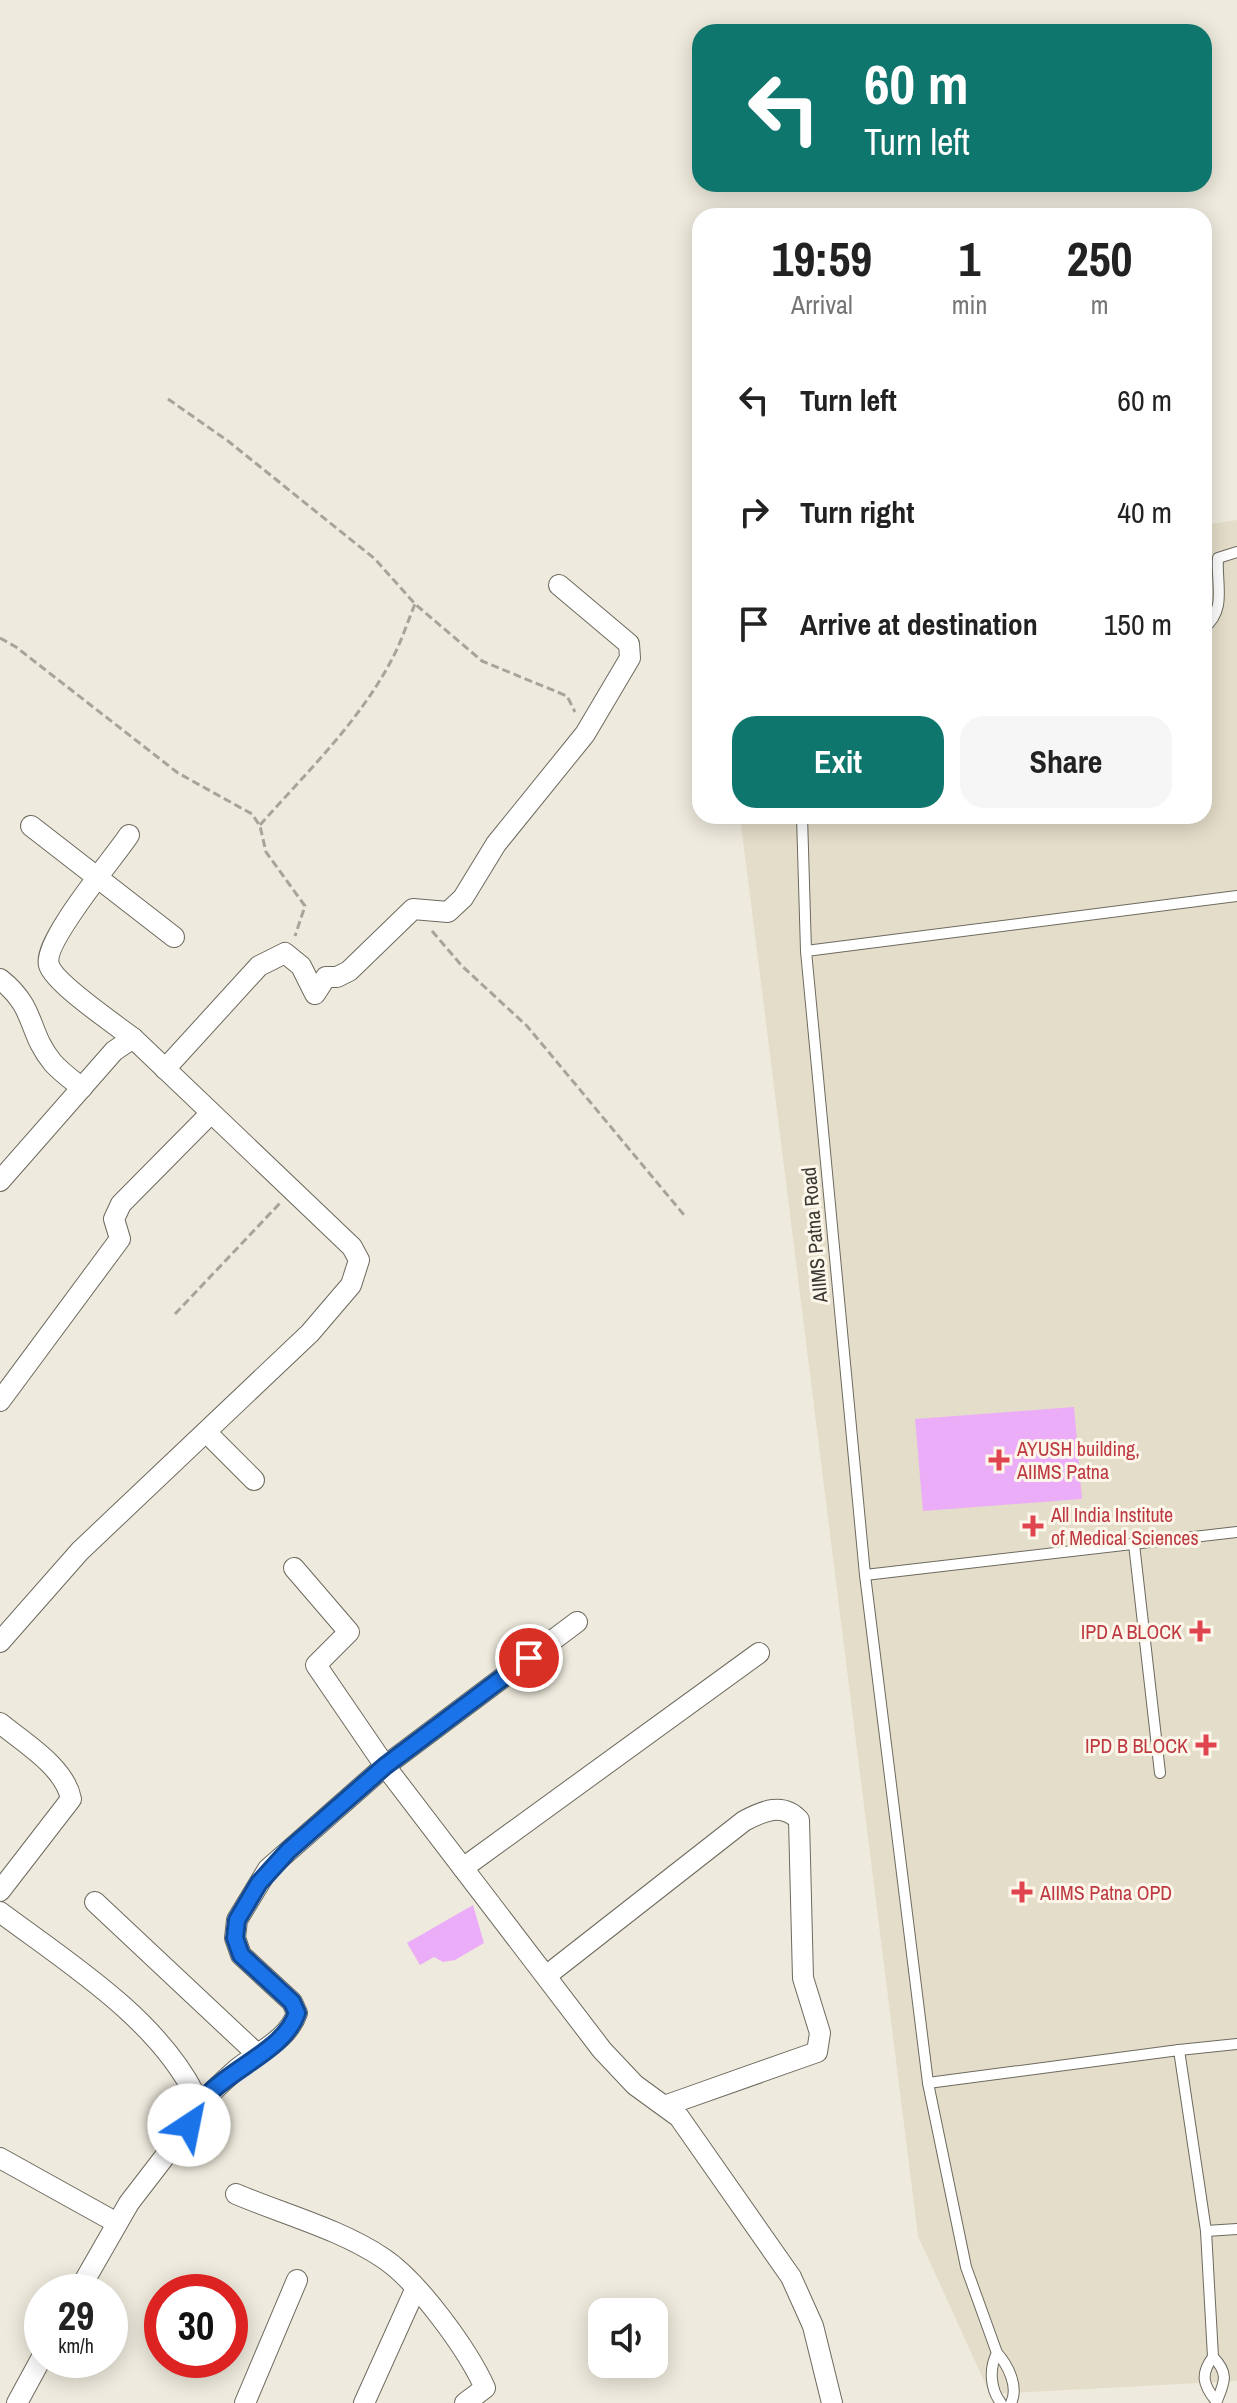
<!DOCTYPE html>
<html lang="en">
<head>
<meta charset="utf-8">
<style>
  :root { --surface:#fff; --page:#f6f6f6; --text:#222; --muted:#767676; --accent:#0f766e }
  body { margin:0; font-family:"Archivo Narrow",sans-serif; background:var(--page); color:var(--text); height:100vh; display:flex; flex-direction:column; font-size:30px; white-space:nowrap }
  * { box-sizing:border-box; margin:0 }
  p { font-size:26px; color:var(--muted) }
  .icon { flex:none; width:44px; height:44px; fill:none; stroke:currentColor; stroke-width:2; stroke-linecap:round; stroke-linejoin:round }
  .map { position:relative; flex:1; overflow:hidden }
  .panel { position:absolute; left:692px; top:208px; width:520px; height:616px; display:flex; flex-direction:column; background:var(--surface); border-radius:24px; box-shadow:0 4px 20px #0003 }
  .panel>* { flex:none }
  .guide { position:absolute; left:692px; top:24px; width:520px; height:168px; border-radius:24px; box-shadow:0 4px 20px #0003; background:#0f766e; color:#fff; overflow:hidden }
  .tools { position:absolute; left:588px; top:2298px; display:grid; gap:16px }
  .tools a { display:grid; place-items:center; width:80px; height:80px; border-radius:16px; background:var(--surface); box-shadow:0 4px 20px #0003; font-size:40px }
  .speed { position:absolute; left:24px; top:2274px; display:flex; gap:16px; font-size:40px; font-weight:700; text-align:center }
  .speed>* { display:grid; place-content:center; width:104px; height:104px; border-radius:50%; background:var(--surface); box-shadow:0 4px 20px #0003; line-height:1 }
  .speed small { font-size:20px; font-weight:400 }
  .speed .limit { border:12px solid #d22; background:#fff; color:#111 }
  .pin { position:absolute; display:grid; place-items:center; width:68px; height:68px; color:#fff; margin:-34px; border:4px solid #fff; border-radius:50%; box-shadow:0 2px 8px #0007 }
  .me { position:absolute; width:88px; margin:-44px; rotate:34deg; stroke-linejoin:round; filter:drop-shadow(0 0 6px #0008) }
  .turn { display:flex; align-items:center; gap:28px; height:168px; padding:0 40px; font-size:36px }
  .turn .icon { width:104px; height:104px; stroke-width:2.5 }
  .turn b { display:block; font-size:56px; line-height:68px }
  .eta { display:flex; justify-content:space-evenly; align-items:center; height:136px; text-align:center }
  .eta b { font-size:48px; font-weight:800; line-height:56px }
  .button { display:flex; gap:16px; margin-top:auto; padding:16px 40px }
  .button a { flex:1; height:92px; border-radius:24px; background:var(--accent); color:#fff; font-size:32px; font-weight:800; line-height:92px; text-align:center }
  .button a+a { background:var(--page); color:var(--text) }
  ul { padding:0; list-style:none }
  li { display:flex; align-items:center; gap:24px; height:112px; padding:0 40px }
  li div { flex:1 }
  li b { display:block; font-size:30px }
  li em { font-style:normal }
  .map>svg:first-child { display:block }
</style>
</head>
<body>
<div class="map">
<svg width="1237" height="2403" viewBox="0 0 1237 2403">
  <rect width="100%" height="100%" fill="#eeeadd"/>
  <path fill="#e4ddc9" d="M1237,520V2381L990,2394L918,2236L740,816H1204V525Z"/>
  <g fill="#ebadf8">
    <path d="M1074,1407L1082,1499L923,1511L915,1419Z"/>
    <path d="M473,1905L484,1943L455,1960L443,1962L434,1957L420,1965L407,1943Z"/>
  </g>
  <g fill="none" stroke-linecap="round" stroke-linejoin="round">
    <defs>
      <g id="lane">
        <path d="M1204,628C1227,610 1216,584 1218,558L1237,552"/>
        <path d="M802,816L806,951"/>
        <path d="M1237,896L806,951L865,1575L1237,1532"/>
        <path d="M1134,1544L1160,1773"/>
        <path d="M865,1575L928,2083L1179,2050L1206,2231L1237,2229"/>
        <path d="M1179,2050L1237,2044"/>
        <path d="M928,2083L966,2267L997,2353C1008,2365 1019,2387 1011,2403"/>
        <path d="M1206,2231L1213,2357C1200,2374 1203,2385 1216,2401"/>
        <path d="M997,2353C989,2368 990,2389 1001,2403"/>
        <path d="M1213,2357C1230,2374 1224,2383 1216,2403"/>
      </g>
      <g id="street">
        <path d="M31,826L174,937"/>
        <path d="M129,835C114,858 42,942 49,965C54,983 116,1025 133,1038"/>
        <path d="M0,979C37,1008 27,1032 53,1063C61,1072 72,1080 82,1088"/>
        <path d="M165,1069L259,966L285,953L301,966L315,994L326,977H337L349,971L413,909L448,912L463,898L496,844L585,734L630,658L629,644L559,585"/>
        <path d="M0,1181L114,1051L133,1038L352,1247L359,1260L351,1285L310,1333L80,1551L0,1642"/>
        <path d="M0,1401L120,1239L114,1219L121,1204L211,1113"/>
        <path d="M207,1433L254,1480"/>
        <path d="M294,1568L349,1632L316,1665L385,1766L602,2050L635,2085L679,2117L791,2277L813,2326L832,2403"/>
        <path d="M0,1723C24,1743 65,1767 71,1799L0,1891"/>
        <path d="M463,1868L759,1653"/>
        <path d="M95,1902L257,2054"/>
        <path d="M0,1912C67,1962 155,2017 194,2093L189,2125L129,2203L78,2292"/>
        <path d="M546,1976L744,1821C763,1811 783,1802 799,1820L803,1978L820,2033L817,2052L667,2105"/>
        <path d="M194,2109C208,2096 222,2082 237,2069C259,2051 288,2040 297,2013L292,2002L241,1955L235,1938L237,1920L268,1869L385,1766L577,1622"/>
        <path d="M0,2158L117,2223"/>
        <path d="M236,2194C283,2214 340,2229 383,2258C418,2281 468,2350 485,2388L465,2403"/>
        <path d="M17,2403L42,2357"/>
        <path d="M245,2403L297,2280"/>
        <path d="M364,2403L415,2290"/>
      </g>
    </defs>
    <use href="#lane" stroke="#6d6a5e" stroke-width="12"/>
    <use href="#street" stroke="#6d6a5e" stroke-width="22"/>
    <g stroke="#a7a49a" stroke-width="3" stroke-dasharray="8 4" stroke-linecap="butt">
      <path d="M168,399L228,441L375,559L415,604L482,661L567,696L575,712"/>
      <path d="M0,638L16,647L178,773L252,814L260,826L266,852L305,906L295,936"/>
      <path d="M260,825C306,773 358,723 391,661C401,643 407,623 415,604"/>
      <path d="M432,931L462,966L527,1026L684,1215"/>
      <path d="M175,1314L281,1202"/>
    </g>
    <use href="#lane" stroke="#fff" stroke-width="10"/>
    <use href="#street" stroke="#fff" stroke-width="20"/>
  </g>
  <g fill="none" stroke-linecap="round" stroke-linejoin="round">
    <defs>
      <path id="route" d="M189,2125C205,2073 281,2060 297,2013L292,2002L241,1955L235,1938L237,1920L259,1883L288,1851L385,1766L529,1658"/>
    </defs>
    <use href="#route" stroke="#114b97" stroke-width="20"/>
    <use href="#route" stroke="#1a73e8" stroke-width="14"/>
  </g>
  <g fill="#e0444e" stroke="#fcf7ea" stroke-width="3">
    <path d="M995 1448h8v8h8v8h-8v8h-8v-8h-8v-8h8z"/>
    <path d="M1029 1514h8v8h8v8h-8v8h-8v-8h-8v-8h8z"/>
    <path d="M1196 1619h8v8h8v8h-8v8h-8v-8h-8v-8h8z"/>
    <path d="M1202 1733h8v8h8v8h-8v8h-8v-8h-8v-8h8z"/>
    <path d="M1018 1880h8v8h8v8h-8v8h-8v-8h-8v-8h8z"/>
  </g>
  <g text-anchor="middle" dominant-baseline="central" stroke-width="6" stroke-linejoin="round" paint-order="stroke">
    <g font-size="20" fill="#3a3833" stroke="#fcf7ea">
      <text transform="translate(814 1235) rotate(-95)">AIIMS Patna Road</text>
    </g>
    <g font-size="20" fill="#be3a42" stroke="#fcf7ea" text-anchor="start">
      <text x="1017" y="1448">AYUSH building,<tspan x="1017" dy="23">AIIMS Patna</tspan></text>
      <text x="1051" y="1514">All India Institute<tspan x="1051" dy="23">of Medical Sciences</tspan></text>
      <text x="1182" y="1631" text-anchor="end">IPD A BLOCK</text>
      <text x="1188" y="1745" text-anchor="end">IPD B BLOCK</text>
      <text x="1040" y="1892">AIIMS Patna OPD</text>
    </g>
  </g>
</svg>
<div class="tools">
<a><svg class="icon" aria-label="sound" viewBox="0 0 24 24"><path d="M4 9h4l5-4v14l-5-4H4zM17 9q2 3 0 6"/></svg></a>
</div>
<div class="speed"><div>29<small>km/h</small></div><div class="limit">30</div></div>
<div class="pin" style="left:529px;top:1658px;background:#d93025"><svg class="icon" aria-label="arrive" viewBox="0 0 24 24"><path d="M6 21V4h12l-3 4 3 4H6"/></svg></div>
<svg class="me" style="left:189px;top:2125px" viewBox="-20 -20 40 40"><circle r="19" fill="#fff"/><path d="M0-13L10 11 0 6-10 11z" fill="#1a73e8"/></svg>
<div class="guide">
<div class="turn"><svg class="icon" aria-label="left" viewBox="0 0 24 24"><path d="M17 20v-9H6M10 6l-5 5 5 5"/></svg><div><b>60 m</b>Turn left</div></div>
</div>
<section class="panel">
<div class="eta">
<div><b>19:59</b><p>Arrival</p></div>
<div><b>1</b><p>min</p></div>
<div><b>250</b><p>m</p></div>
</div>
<ul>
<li><svg class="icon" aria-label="left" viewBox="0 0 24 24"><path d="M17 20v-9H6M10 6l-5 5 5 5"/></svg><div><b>Turn left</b></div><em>60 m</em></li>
<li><svg class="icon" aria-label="right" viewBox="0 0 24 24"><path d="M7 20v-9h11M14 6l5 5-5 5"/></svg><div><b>Turn right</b></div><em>40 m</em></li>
<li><svg class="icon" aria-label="arrive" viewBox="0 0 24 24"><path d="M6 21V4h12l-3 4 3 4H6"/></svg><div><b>Arrive at destination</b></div><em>150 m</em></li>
</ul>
<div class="button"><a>Exit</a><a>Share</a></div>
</section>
</div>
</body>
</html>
